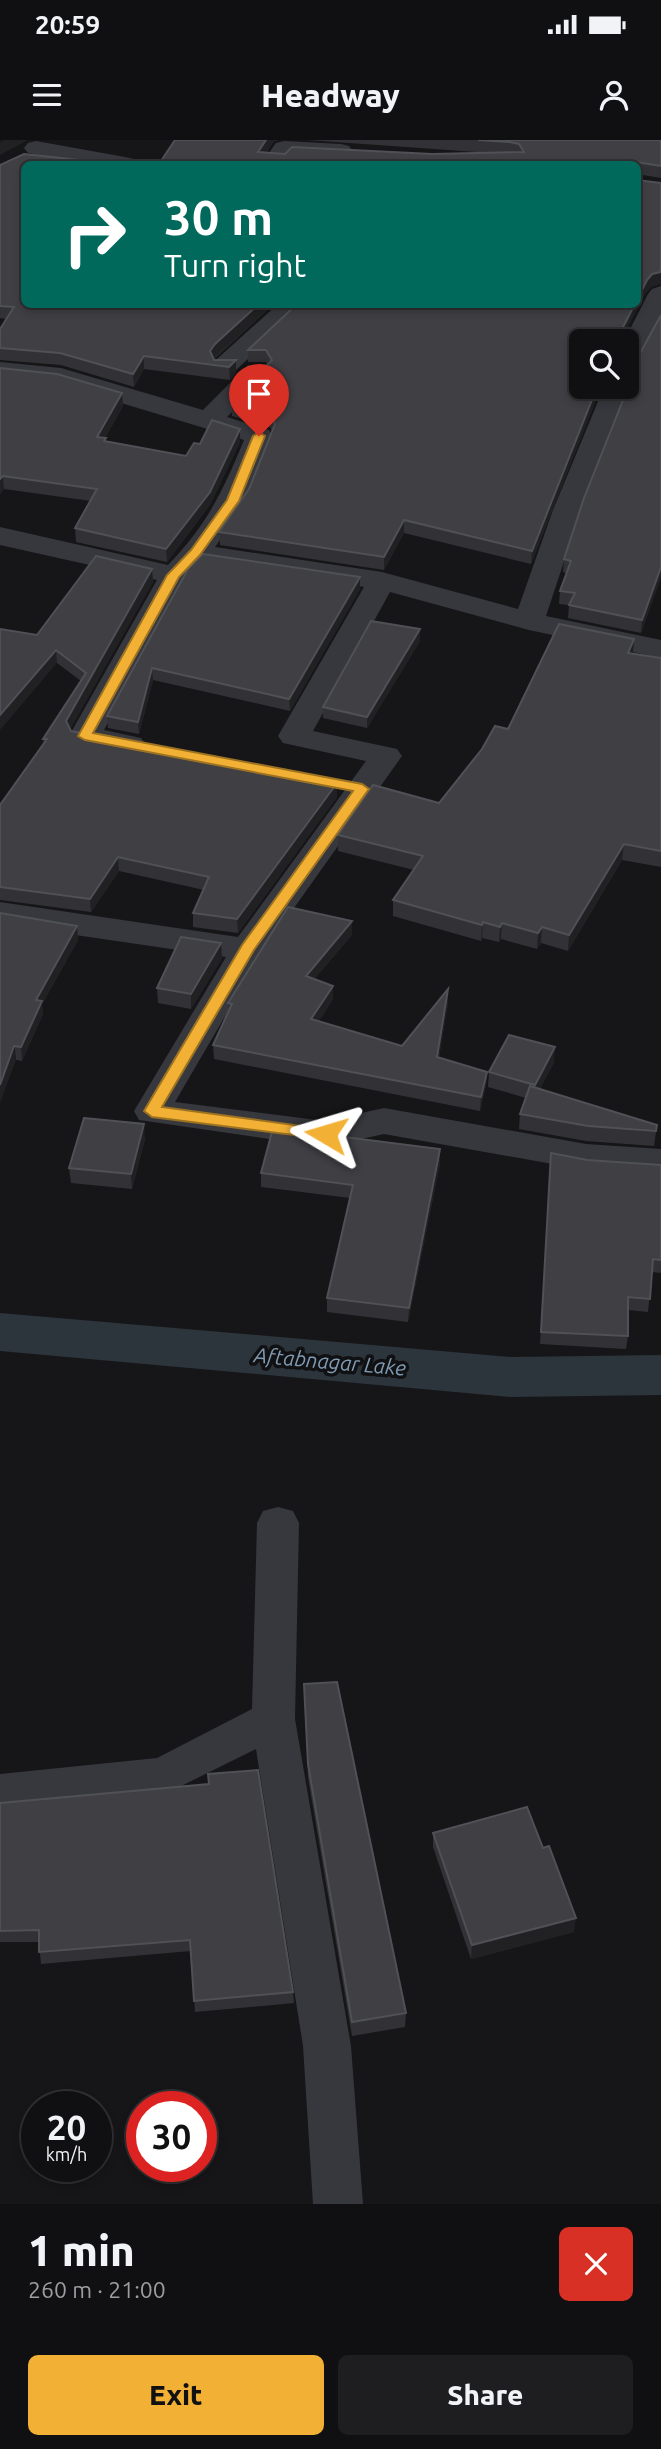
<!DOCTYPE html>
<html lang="en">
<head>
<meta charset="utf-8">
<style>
  :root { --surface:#101012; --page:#1e1e20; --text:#f1f3f6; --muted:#9c9d9f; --line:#303032; --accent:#f2b134 }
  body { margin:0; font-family:Ubuntu,sans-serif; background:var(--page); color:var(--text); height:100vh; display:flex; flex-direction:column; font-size:26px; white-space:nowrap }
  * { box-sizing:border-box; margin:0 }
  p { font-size:23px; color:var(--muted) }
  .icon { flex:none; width:38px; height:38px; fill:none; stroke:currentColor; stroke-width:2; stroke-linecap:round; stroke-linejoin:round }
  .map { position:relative; height:2064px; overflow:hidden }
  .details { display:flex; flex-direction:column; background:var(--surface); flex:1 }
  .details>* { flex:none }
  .hud { position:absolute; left:21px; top:21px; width:620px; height:147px; border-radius:10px; box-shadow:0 4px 10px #0003,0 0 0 2px var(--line); background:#00695c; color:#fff; overflow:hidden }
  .buttons { position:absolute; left:569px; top:189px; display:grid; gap:14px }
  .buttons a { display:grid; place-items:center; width:70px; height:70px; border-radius:10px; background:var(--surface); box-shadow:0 4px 10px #0003,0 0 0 2px var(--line); font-size:35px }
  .speed { position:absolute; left:21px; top:1951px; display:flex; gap:14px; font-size:35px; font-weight:700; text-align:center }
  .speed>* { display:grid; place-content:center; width:91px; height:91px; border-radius:50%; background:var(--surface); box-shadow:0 4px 10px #0003,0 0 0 2px var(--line); line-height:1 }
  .speed small { font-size:18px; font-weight:400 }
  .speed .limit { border:10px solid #d22; background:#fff; color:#111 }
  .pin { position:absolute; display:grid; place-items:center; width:60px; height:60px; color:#fff; margin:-72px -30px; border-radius:50% 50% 50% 0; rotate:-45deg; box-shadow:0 0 7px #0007 }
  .pin .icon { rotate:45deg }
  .me { position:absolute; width:77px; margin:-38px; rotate:277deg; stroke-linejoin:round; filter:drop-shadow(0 0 5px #0008) }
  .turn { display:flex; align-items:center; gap:24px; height:147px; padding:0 28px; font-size:32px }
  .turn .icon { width:91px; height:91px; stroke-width:2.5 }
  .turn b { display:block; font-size:49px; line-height:60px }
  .round { display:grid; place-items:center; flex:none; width:74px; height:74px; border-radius:10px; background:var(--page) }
  .summary { display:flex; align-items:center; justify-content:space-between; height:119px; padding:0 28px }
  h1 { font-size:42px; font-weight:800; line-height:52px }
  .action { display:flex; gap:14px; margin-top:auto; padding:14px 28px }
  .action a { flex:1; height:80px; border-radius:10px; background:var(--accent); color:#111; font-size:28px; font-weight:800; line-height:80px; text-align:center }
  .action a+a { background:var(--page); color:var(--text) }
  .status { display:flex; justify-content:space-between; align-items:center; height:49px; padding:0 35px; background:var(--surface); direction:ltr }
  .status svg { height:19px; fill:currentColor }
  header { display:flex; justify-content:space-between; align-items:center; height:91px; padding:0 28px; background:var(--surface); font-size:32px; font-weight:800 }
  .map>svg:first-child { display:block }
</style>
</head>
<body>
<div class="status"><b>20:59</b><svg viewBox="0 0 49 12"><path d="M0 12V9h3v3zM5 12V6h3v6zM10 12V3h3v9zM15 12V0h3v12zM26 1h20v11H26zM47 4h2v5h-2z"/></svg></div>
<header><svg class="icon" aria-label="menu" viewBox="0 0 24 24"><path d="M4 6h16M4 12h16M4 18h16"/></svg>Headway<svg class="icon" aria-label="person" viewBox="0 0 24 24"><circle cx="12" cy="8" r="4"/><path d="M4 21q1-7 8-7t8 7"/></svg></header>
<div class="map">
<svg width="661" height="2064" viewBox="0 0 661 2064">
  <rect width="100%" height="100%" fill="#161618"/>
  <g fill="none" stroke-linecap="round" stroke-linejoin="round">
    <path fill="#2c353c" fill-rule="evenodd" d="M0,1173L511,1217L661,1215V1255L511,1257L0,1211Z"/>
    <g fill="#37383d" fill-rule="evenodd">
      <path d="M36,1L125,17L134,19L137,24H88L28,13L24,8L28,3Z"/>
      <path d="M284,1L341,4L349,6L353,11L349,16H291L285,24H261L276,3Z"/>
      <path d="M661,146V180L639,223L635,229L626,231V201H624L648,154L652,149Z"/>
      <path d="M278,164H307L235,231H217L213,225L217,219Z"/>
      <path d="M0,222L61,228L203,270L248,225H266L270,231L266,237L227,277L269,290L273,296L247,361L215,407L382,432L518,469L553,370L604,247H626L627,241L630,247L581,370L546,476L661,500V518L529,490L390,452L313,591L397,609L402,616L262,813L175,962L325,981L384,968L586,1004L661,1009V1035L586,1030L384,994L325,1007L139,980L134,971L226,817L0,784V762L238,797L366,621L283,603L278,596L364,447L203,423L186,439L104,590L141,598L146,605L141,612L130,615L74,603L69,596L157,440L0,405V387L168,425C207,385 223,351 244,300L58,244L0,238Z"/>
      <path d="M278,1367L293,1371L299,1383L295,1579L351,1906L363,2064H313L303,1906L256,1609L163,1655L0,1672V1634L157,1618L252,1569L257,1383L263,1371Z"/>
    </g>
  </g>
  <g fill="#323236">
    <path d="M175,0H279L274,1L266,13L285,14H432L490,13L307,0H661V38L637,34V24H159Z"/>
    <path d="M0,25L24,164H274L214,219L236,220V233L230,240L144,229L134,247L61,225L0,220V189L6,179L0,178Z"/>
    <path d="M637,40L651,147L646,152L581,247H601L531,424L404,393L384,430L220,405L219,392L249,349L272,292L270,287L232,276V263L267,225L266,222H248V210Z"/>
    <path d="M626,218L637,219L661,437L641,493L568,478L569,465L559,464L560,451L566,433L563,432L564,419L630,243L628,238Z"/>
    <path d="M0,228L122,253L123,266L105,298H106V301L186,316L200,304L240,289V302L210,365L167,422L76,402L75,388L91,361L4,349L0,354Z"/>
    <path d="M152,429L153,442L70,589L71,591L337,643V657L238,793L193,787V773L204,750L119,731L91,772L0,760V665L44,605L43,599L81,541L57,523L37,495Z"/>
    <path d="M188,429L360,437V449L290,571L153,540L139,594L108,588L107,576Z"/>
    <path d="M420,489V501L367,588L323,578V567Z"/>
    <path d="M633,513L661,518V727L622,720L568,811L541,803L537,809L501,799L499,802L482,798L481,801L393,776V760L414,730L338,711V695L439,663L508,589Z"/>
    <path d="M0,773L77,786L78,800L42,864L43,874L22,921L16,920Z"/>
    <path d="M352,795L314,839L333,859L319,881L402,906L448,849V863L439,917L487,932L486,945L480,971L214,919L213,905L228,872V863Z"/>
    <path d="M221,803L222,818L191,869L158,863L157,848Z"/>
    <path d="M554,922L540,949L657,985L654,1006L586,1001L519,989L520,974L526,958L488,947L489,932Z"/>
    <path d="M145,999L132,1049L71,1043L69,1028Z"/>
    <path d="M440,1009V1023L408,1182L327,1172V1158L350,1058L261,1047V1033Z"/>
    <path d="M551,1013L587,1020L661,1025V1133L652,1132L648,1172L628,1170V1196L626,1209L540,1204Z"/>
    <path d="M304,1544L406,1873L405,1887L352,1896L308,1638Z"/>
    <path d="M0,1663L293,1852L294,1863L195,1872L191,1811L41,1824L39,1802H0Z"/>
    <path d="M433,1693L543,1708L574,1792L471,1819L433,1707Z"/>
  </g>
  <g fill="#212124">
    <path d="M4,0H28L0,15V2Z"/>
    <path d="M266,0H279L274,1L258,24V12Z"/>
    <path d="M661,132V144L651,147L646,152L621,201L622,189L635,164H637V160L647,140L652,134Z"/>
    <path d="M259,164H274L215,217L211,224L210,211L215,204Z"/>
    <path d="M144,216V229L134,247L133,234Z"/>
    <path d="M236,220V233L230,240L229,227Z"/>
    <path d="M629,226L628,238L626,240V229Z"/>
    <path d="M597,247H601L531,424L532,411Z"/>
    <path d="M122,253L123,266L98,310L97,297Z"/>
    <path d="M240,289V302L210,365L167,422L166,409Z"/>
    <path d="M3,336L4,349L0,354V339Z"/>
    <path d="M404,380V393L384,430V417Z"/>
    <path d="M661,427V437L641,493L642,480Z"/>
    <path d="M152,429L153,442L67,595L66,581Z"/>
    <path d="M360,437V449L290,571L289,559Z"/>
    <path d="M420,489V501L367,588V577Z"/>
    <path d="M634,499L633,515L628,513Z"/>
    <path d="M56,510L57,523L0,590V575Z"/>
    <path d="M152,528L153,540L139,594L138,582Z"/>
    <path d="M337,643V657L238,793L237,779Z"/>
    <path d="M624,704L622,720L568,811L569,795Z"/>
    <path d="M118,717L119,731L91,772L90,759Z"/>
    <path d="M352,781V795L306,849V836Z"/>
    <path d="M483,782L482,798L481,801L482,785Z"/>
    <path d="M502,783L501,799L499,802L500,787Z"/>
    <path d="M77,786L78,800L42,864L43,874L22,921L21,907L36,860Z"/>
    <path d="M542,787L541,803L537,809L538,793Z"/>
    <path d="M221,803L222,818L191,869V854Z"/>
    <path d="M333,846V859L312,893L311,879Z"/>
    <path d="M448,849V863L437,930V917Z"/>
    <path d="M14,906L16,920L0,963V945Z"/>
    <path d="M555,907L554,922L534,960L535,945Z"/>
    <path d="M487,932L486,945L480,971L481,957Z"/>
    <path d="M144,984L145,999L132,1049L131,1034Z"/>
    <path d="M440,1009V1023L408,1182L409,1168Z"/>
    <path d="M576,1778L574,1792L471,1819L472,1805Z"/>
  </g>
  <g fill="#3f3f44" stroke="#4f5156" stroke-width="2">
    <path d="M175,0H266L258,12L285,14L292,7L432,14L524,12L519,4L510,2L478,0H661V26L636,22V24H159Z"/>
    <path d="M24,14L116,24H24V164H259L215,204L210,211L214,220H236L229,227L144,216L133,234L60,213L0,208V189L14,167L0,166V25Z"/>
    <path d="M637,40L661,43V132L652,134L647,140L637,160Z"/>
    <path d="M297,164H635L622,189L623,201H581V247H597L532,411L404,380L384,417L219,392L249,349L275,284L270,275L232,263L272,220L266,210H248Z"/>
    <path d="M661,175V427L642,480L569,465L575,453L560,451L571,421L564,419L584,358L633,235L629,226L626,229V218L637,219Z"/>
    <path d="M0,228L57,234L122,253L97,297L106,298L104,301L186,316L194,303L200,304L212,280L240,289L210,352L166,409L75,388L97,349L3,336L0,339Z"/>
    <path d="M203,414L360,437L289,559L152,528L138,582L107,576L188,429Z"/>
    <path d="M96,416L152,429L66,581L71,591L337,643L237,779L193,773L209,737L118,717L90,759L0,747V665L47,599H43L86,533L56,510L0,575V489L37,495Z"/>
    <path d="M371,481L420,489L367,577L323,567Z"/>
    <path d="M559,484L634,499L628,513L661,518V711L624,704L569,795L542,787L538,793L502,783L500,787L483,782L482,785L393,760L423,716L338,695L373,645L439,663L482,609L495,586L508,589Z"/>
    <path d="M288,767L352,781L306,836L333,846L311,879L402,906L448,849L437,917L487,932L481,957L213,905L232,864L228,863Z"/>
    <path d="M0,773L77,786L36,860L42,861L21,907L14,906L0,945Z"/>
    <path d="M181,797L221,803L191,854L157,848Z"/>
    <path d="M509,895L555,907L535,945L489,932Z"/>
    <path d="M530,946L657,985L656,991L588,986L520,974Z"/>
    <path d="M84,978L144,984L131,1034L69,1028Z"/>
    <path d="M273,988L440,1009L409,1168L327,1158L353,1045L261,1033Z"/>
    <path d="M551,1013L587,1020L661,1025V1120L653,1119L650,1159L628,1157V1196L541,1192Z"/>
    <path d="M337,1542L406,1873L352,1882L308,1624L304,1544Z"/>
    <path d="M258,1630L293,1852L194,1861L190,1800L39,1812V1790L0,1791V1663L209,1644L208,1634Z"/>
    <path d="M527,1667L543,1708L549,1706L576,1778L472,1805L433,1693Z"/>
  </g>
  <path fill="#f2b134" stroke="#9d7322" stroke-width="2" d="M259,292L265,296L239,361L200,415L179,437L93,593L362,644L369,649L254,810L162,967L331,990V998L326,999L152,977L144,971L242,805L353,651L85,600L78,596L167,435L191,410L227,360L253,296Z"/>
  <g text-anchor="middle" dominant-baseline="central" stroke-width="7" stroke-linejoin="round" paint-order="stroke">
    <g font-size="21" font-style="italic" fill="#7f9bb3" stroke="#111113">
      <text transform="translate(330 1221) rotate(5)">Aftabnagar Lake</text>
    </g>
  </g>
</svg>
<div class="buttons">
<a><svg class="icon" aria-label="search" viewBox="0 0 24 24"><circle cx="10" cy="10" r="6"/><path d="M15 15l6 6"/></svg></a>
</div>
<div class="speed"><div>20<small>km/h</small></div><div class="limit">30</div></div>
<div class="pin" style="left:259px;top:296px;background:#d93025"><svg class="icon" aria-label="arrive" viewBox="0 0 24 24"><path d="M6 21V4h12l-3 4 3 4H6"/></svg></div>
<svg class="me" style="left:326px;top:994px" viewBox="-20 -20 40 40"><path d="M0-17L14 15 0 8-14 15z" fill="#f2b134" stroke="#fff" stroke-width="4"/></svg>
<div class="hud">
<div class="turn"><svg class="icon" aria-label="right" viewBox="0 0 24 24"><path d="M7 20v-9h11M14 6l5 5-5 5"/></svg><div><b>30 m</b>Turn right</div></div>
</div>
</div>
<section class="details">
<div class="summary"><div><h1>1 min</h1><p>260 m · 21:00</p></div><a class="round" style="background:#d93025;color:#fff"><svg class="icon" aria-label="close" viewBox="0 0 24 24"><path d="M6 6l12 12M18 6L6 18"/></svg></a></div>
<div class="action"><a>Exit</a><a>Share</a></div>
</section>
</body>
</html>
